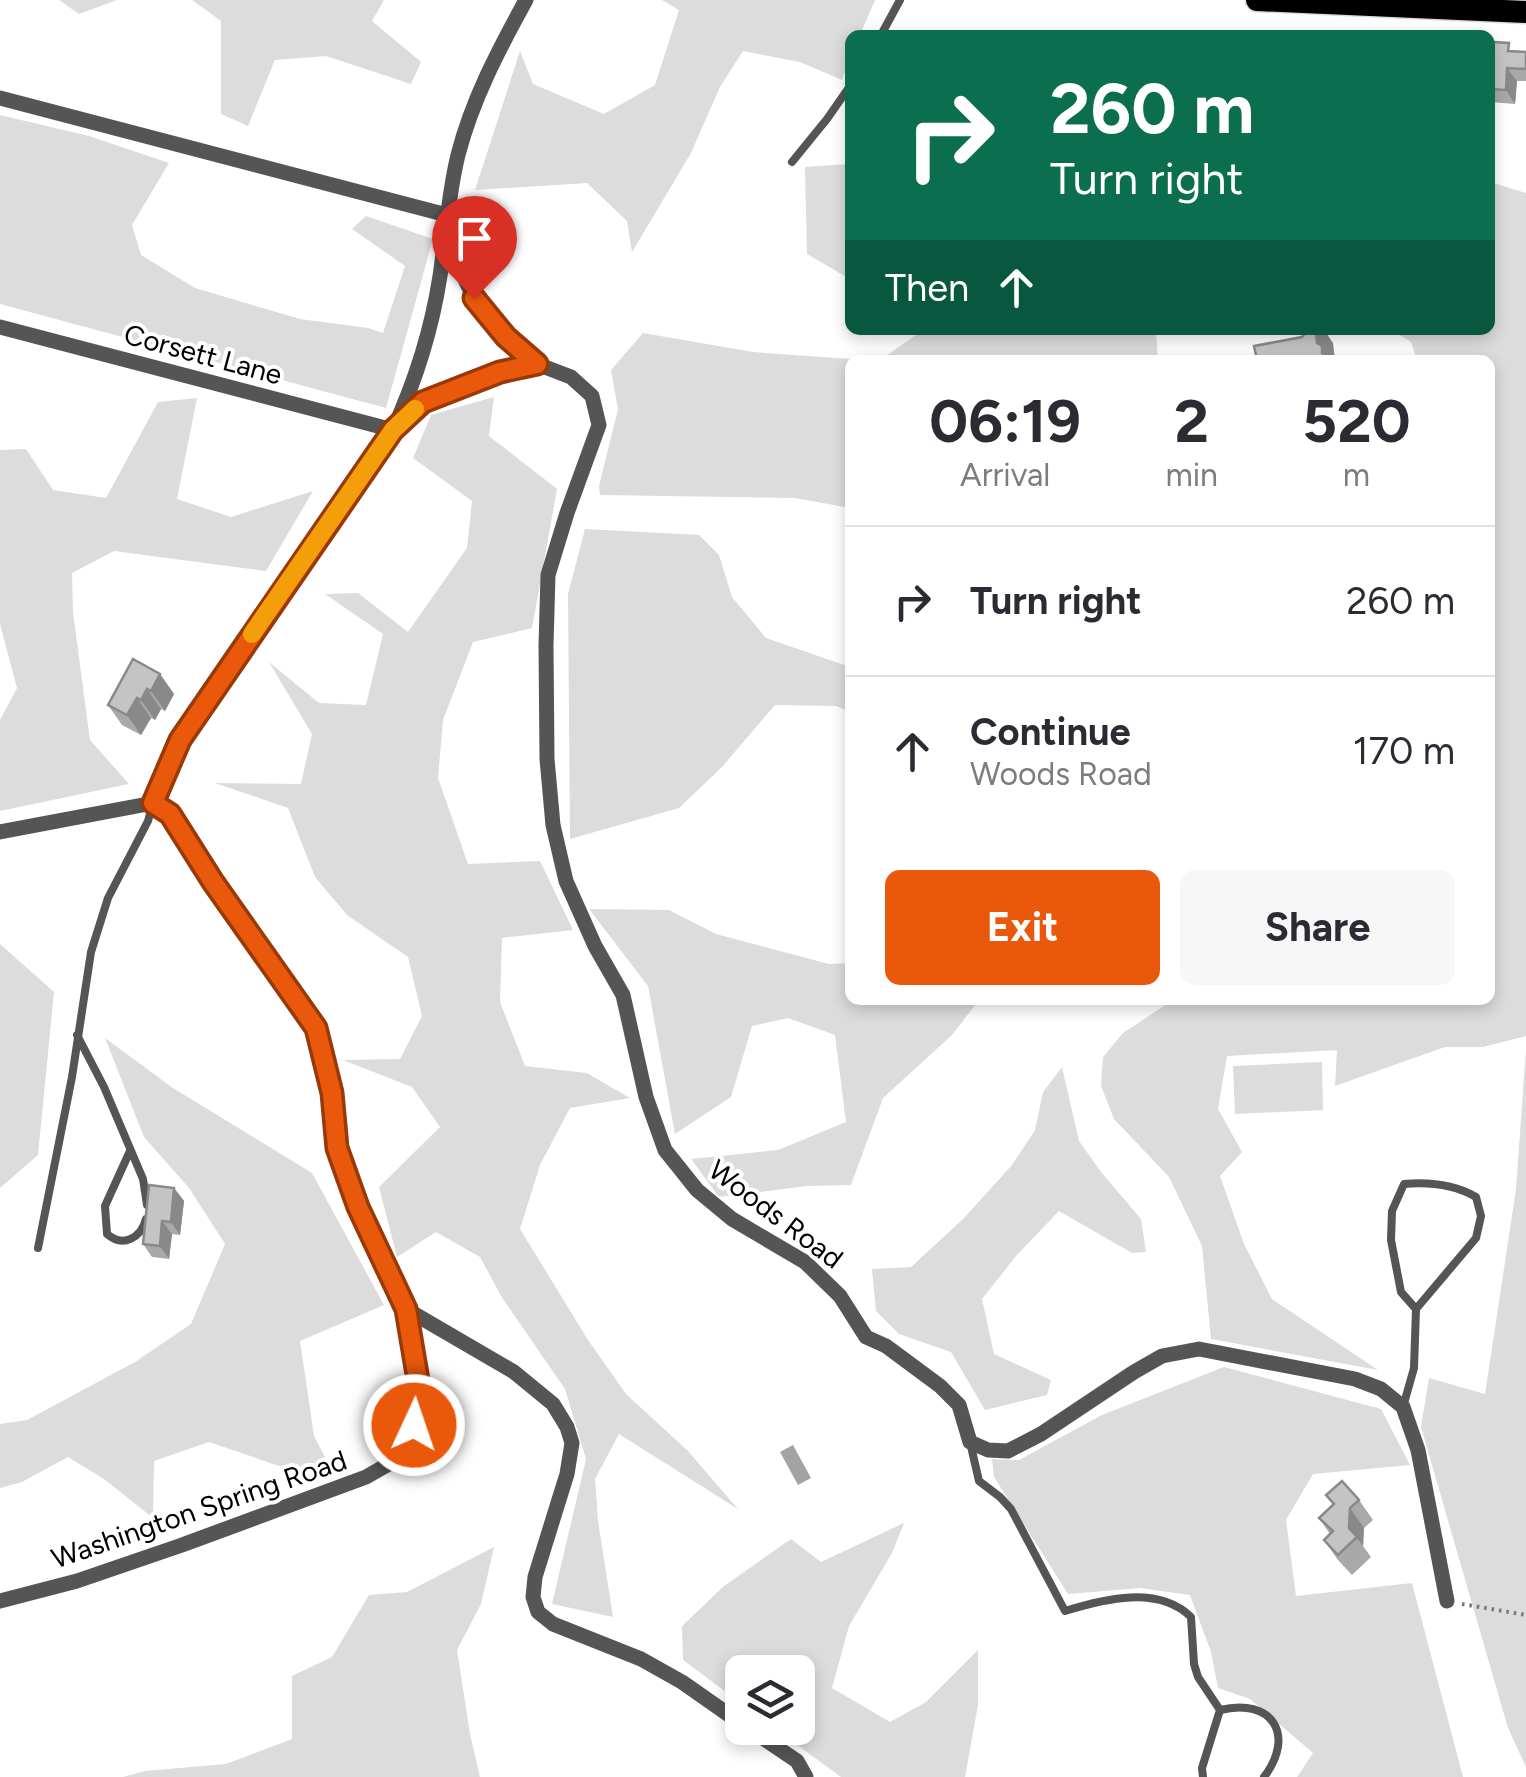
<!DOCTYPE html>
<html lang="en">
<head>
<meta charset="utf-8">
<style>
  :root { --surface:#fff; --page:#f7f7f7; --text:#2b2b33; --muted:#7c7c81; --line:#e1e1e2; --accent:#ea580c }
  body { margin:0; font-family:Figtree,sans-serif; background:var(--page); color:var(--text); height:100vh; display:flex; flex-direction:column; font-size:38px; white-space:nowrap }
  * { box-sizing:border-box; margin:0 }
  p { font-size:32px; color:var(--muted) }
  .icon { flex:none; width:55px; height:55px; fill:none; stroke:currentColor; stroke-width:2; stroke-linecap:round; stroke-linejoin:round }
  .map { position:relative; flex:1; overflow:hidden }
  .panel { position:absolute; left:845px; top:355px; width:650px; height:650px; display:flex; flex-direction:column; background:var(--surface); border-radius:15px; box-shadow:0 5px 15px #0003 }
  .panel>* { flex:none }
  .top-card { position:absolute; left:845px; top:30px; width:650px; height:305px; border-radius:15px; box-shadow:0 5px 15px #0003; background:#0b6e4f; color:#fff; overflow:hidden }
  .fabs { position:absolute; left:725px; top:1655px; display:grid; gap:20px }
  .fabs a { display:grid; place-items:center; width:90px; height:90px; border-radius:15px; background:var(--surface); box-shadow:0 5px 15px #0003; font-size:50px }
  .pin { position:absolute; display:grid; place-items:center; width:85px; height:85px; color:#fff; margin:-102px -42px; border-radius:50% 50% 50% 0; rotate:-45deg; box-shadow:0 0 10px #0007 }
  .pin .icon { rotate:45deg }
  .me { position:absolute; width:110px; margin:-55px; rotate:3deg; stroke-linejoin:round; filter:drop-shadow(0 0 8px #0008) }
  .turn { display:flex; align-items:center; gap:35px; height:210px; padding:0 40px; font-size:45px }
  .turn .icon { width:130px; height:130px; stroke-width:2.5 }
  .turn b { display:block; font-size:70px; line-height:85px }
  .then { display:flex; align-items:center; height:95px; padding:0 40px; background:#0003; gap:20px; font-size:38px }
  .eta { display:flex; justify-content:space-evenly; align-items:center; height:170px; text-align:center }
  .eta b { font-size:60px; font-weight:700; line-height:70px }
  .cta { display:flex; gap:20px; margin-top:auto; padding:20px 40px }
  .cta a { flex:1; height:115px; border-radius:15px; background:var(--accent); color:#fff; font-size:40px; font-weight:700; line-height:115px; text-align:center }
  .cta a+a { background:var(--page); color:var(--text) }
  ul { padding:0; list-style:none }
  li { display:flex; align-items:center; gap:30px; height:150px; padding:0 40px; border-top:2px solid var(--line) }
  li div { flex:1 }
  li b { display:block; font-size:38px }
  li em { font-style:normal }
  .map>svg:first-child { display:block }
</style>
</head>
<body>
<div class="map">
<svg width="1526" height="1777" viewBox="0 0 1526 1777">
  <rect width="100%" height="100%" fill="#fff"/>
  <g fill="#dcdcdc">
    <path d="M59,0H117L79,14Z"/>
    <path d="M192,0H384L372,21L421,62L411,84L326,56L275,60L248,126L221,114V21Z"/>
    <path d="M662,0H875L860,35H850V59L842,80L800,62L743,51L720,87L691,153L632,252L627,221L587,183L475,190L520,51L533,84L604,114L655,85L679,10Z"/>
    <path d="M0,115L89,136L169,163L132,225L141,255L195,288L300,319L368,328L383,333L405,266L352,229L366,216L433,239L386,408L0,304Z"/>
    <path d="M850,164V279L807,254L805,167Z"/>
    <path d="M1490,182L1526,193V1036L1483,1047H1445L1335,1086L1337,1050L1227,1056L1218,1109L1242,1152L1220,1176L1244,1244L1272,1299L1378,1370L1211,1339L1202,1246L1169,1177L1114,1119L1101,1086L1103,1057L1123,1033L1167,1004L1180,1000H1490V360H1417L1411,342L1392,330H1490Z"/>
    <path d="M923,330H1156L1158,360H880Z"/>
    <path d="M643,333L753,352L864,360H850V508L795,498L600,495L599,486L618,409L611,370Z"/>
    <path d="M494,397L489,436L557,489L532,628L473,642L443,720L438,778L468,864L540,861L573,930L502,938L500,1002L525,1066L587,1073L630,1098L570,1108L540,1165L520,1229L588,1340L626,1394L688,1451L738,1509L619,1434L595,1479L598,1521L613,1617L552,1604L586,1459L565,1389L501,1296L480,1257L436,1232L397,1257L379,1187L440,1127L412,1087L343,1060L400,1059L422,1016L408,957L347,915L315,877L288,808L215,783L301,784L312,734L269,662L319,703L366,705L383,634L325,594L358,593L408,632L467,548L472,501L413,458L431,415Z"/>
    <path d="M197,398L177,499L231,517L313,491L266,571L114,551L72,573L73,612L90,740L129,784L0,811V720L17,688L0,624V450L26,449L53,490L106,498L158,402Z"/>
    <path d="M585,529L699,535L719,555L732,597L766,638L850,667V712L836,706L775,705L722,767L679,808L570,839L568,594Z"/>
    <path d="M589,909L669,910L716,934L829,964L850,963V1000H979L952,1035L883,1098L851,1185L807,1186L719,1197L691,1159L778,1150L846,1122L835,1035L788,1018L752,1026L731,1097L675,1134L648,986Z"/>
    <path d="M0,944L54,992L38,1155L0,1188Z"/>
    <path d="M105,1038L173,1088L312,1173L384,1305L300,1341L314,1436L330,1467L279,1466L209,1442L154,1461L153,1518L104,1479L68,1457L22,1482L0,1488V1424L27,1420L135,1362L191,1324L225,1244L189,1188L144,1137Z"/>
    <path d="M1526,1049V1767L1508,1728L1421,1427L1429,1378L1485,1394L1516,1189Z"/>
    <path d="M1322,1062L1323,1110L1235,1114L1233,1066Z"/>
    <path d="M1062,1067L1079,1141L1101,1172L1141,1219L1146,1252L1132,1253L1059,1211L1016,1256L982,1299L994,1354L1051,1380L1047,1395L985,1410L951,1352L899,1334L876,1311L872,1269L911,1267L963,1219L1012,1165L1035,1130L1043,1092Z"/>
    <path d="M1224,1367L1381,1409L1410,1465L1313,1474L1286,1520L1296,1596L1412,1583L1463,1777H1297L1313,1753L1250,1699L1218,1688L1211,1652L1190,1595L1140,1588L1068,1594L994,1477L992,1459L1019,1460L1102,1415Z"/>
    <path d="M904,1523L892,1553L849,1626L832,1688L890,1722L926,1702L978,1650V1705L965,1777H841L774,1728H798V1672H742V1704L683,1660L682,1626L724,1586L791,1539L821,1562Z"/>
    <path d="M494,1547L481,1604L457,1650L470,1734L480,1777H123L145,1771L226,1764L292,1739V1676L332,1657L369,1595L407,1592Z"/>
  </g>
  <path fill="#a3a3a3" d="M793,1445L811,1478L798,1485L780,1452Z"/>
  <g fill="none" stroke-linecap="round" stroke-linejoin="round">
    <defs>
      <path id="primary" d="M1257,0L1526,12"/>
    </defs>
    <use href="#primary" stroke="#dbdbdb" stroke-width="25"/>
    <path stroke="#777" stroke-width="4" stroke-dasharray="2.5 5" stroke-linecap="butt" d="M1462,1604L1526,1615"/>
    <g stroke="#555" stroke-width="8">
      <path d="M881,35L900,0"/>
      <path d="M792,162L827,119L850,86"/>
      <path d="M77,1035L104,1087L143,1179L147,1205"/>
      <path d="M130,1151L105,1206L107,1234C123,1248 141,1238 146,1219"/>
      <path d="M38,1248L72,1077L91,952L108,898L148,821L153,803"/>
      <path d="M1403,1407L1414,1368L1416,1309L1476,1238L1481,1216L1476,1197C1455,1185 1428,1182 1404,1184L1392,1211L1391,1240L1401,1292L1416,1309"/>
      <path d="M970,1442L979,1481L1000,1497L1011,1509L1065,1611C1104,1599 1158,1585 1191,1617L1194,1664L1198,1677L1220,1710L1202,1768L1203,1777"/>
      <path d="M1220,1710C1272,1697 1296,1735 1264,1777"/>
    </g>
    <g stroke="#555" stroke-width="15">
      <path d="M0,98L447,215L456,261L474,298L506,337L537,364L571,377L592,396L599,425L567,513L548,575L546,645L547,759L553,825L566,881L595,946L623,995L646,1097L665,1150L697,1190L732,1219L805,1262L840,1296L866,1337L886,1346L940,1386L959,1405L970,1442L988,1450L1008,1451L1041,1434L1134,1372L1162,1356L1199,1349L1355,1379L1381,1389L1403,1407L1418,1450L1447,1601"/>
      <path d="M0,327L393,430L423,402L500,373L537,364"/>
      <path d="M0,832L153,803"/>
      <path d="M406,1309L514,1372L553,1404L567,1427L572,1443L567,1474L535,1577L533,1597L538,1612L553,1624L641,1659L682,1682L742,1724"/>
      <path d="M0,1601L77,1581L182,1545L366,1477L408,1453L421,1397L406,1309L358,1207L337,1148L333,1093L316,1028L213,883L171,814L153,803L180,740L393,430C415,382 432,328 440,276C446,236 448,195 458,155C472,100 499,49 526,0"/>
      <path d="M748,1728L797,1761L806,1777"/>
    </g>
    <use href="#primary" stroke="#000" stroke-width="22"/>
  </g>
  <g fill="#a9a9a9">
    <path d="M1514,51L1526,52V81H1517L1515,104L1490,102V54Z"/>
    <path d="M160,674L174,694L165,711L161,709L155,720L151,718L141,735L122,725L108,705Z"/>
    <path d="M174,1188L184,1201L180,1235L172,1234L169,1259L152,1257L143,1244Z"/>
    <path d="M1326,1495L1359,1500L1373,1520L1364,1528L1363,1546L1371,1557L1352,1575L1338,1560L1324,1540L1330,1534L1319,1518L1333,1505Z"/>
  </g>
  <g fill="#898989">
    <path d="M1507,68L1517,81L1515,104L1506,90Z"/>
    <path d="M1316,330H1324L1333,343L1335,360H1327L1317,343Z"/>
    <path d="M160,674L174,694L165,711L151,691Z"/>
    <path d="M147,689L161,709L155,720L141,700Z"/>
    <path d="M137,698L151,718L141,735L127,715Z"/>
    <path d="M174,1188L184,1201L180,1235L171,1222Z"/>
    <path d="M162,1221L172,1234L169,1259L160,1246Z"/>
    <path d="M1350,1508L1364,1528L1363,1546L1349,1528Z"/>
  </g>
  <g fill="#c4c4c4" stroke="#898989" stroke-width="2.5">
    <path d="M1494,42L1509,43L1508,51L1526,52V69L1507,68L1506,90L1490,89V54L1493,55Z"/>
    <path d="M1307,330H1316L1317,343L1322,346V353L1327,357V360H1257L1254,346L1302,337Z"/>
    <path d="M133,659L160,674L151,691L147,689L141,700L137,698L127,715L108,705Z"/>
    <path d="M149,1185L174,1188L171,1222L162,1221L160,1246L143,1244Z"/>
    <path d="M1342,1481L1359,1500L1350,1508L1349,1528L1357,1537L1338,1555L1324,1540L1333,1531L1319,1518L1334,1504L1326,1495Z"/>
  </g>
  <g fill="none" stroke-linecap="round" stroke-linejoin="round">
    <defs>
      <path id="route" d="M414,1425L421,1398L406,1309L358,1207L337,1148L332,1093L316,1028L213,882L170,814L153,803L180,740L393,430L423,402L500,372L537,364L506,337L474,298"/>
    </defs>
    <use href="#route" stroke="#983908" stroke-width="25"/>
    <use href="#route" stroke="#ea580c" stroke-width="18"/>
    <path stroke="#f59e0b" stroke-width="18" d="M252,634L393,430L415,409"/>
  </g>
  <g text-anchor="middle" dominant-baseline="central" stroke-width="8" stroke-linejoin="round" paint-order="stroke">
    <g font-size="28" fill="#000" stroke="#fff">
      <text transform="translate(203 354) rotate(15)">Corsett Lane</text>
      <text transform="translate(776 1214) rotate(37)">Woods Road</text>
      <text transform="translate(199 1509) rotate(-19)">Washington Spring Road</text>
    </g>
  </g>
</svg>
<div class="fabs">
<a><svg class="icon" aria-label="layers" viewBox="0 0 24 24"><path d="M12 4l9 5-9 5-9-5zM3 14l9 5 9-5"/></svg></a>
</div>
<div class="pin" style="left:474px;top:298px;background:#d93025"><svg class="icon" aria-label="arrive" viewBox="0 0 24 24"><path d="M6 21V4h12l-3 4 3 4H6"/></svg></div>
<svg class="me" style="left:414px;top:1425px" viewBox="-20 -20 40 40"><circle r="17" fill="#ea580c" stroke="#fff" stroke-width="3"/><path d="M0-11L8 9 0 5-8 9z" fill="#fff"/></svg>
<div class="top-card">
<div class="turn"><svg class="icon" aria-label="right" viewBox="0 0 24 24"><path d="M7 20v-9h11M14 6l5 5-5 5"/></svg><div><b>260 m</b>Turn right</div></div>
<div class="then">Then<svg class="icon" aria-label="ahead" viewBox="0 0 24 24"><path d="M12 20V5M6 11l6-6 6 6"/></svg></div>
</div>
<section class="panel">
<div class="eta">
<div><b>06:19</b><p>Arrival</p></div>
<div><b>2</b><p>min</p></div>
<div><b>520</b><p>m</p></div>
</div>
<ul>
<li><svg class="icon" aria-label="right" viewBox="0 0 24 24"><path d="M7 20v-9h11M14 6l5 5-5 5"/></svg><div><b>Turn right</b></div><em>260 m</em></li>
<li><svg class="icon" aria-label="ahead" viewBox="0 0 24 24"><path d="M12 20V5M6 11l6-6 6 6"/></svg><div><b>Continue</b><p>Woods Road</p></div><em>170 m</em></li>
</ul>
<div class="cta"><a>Exit</a><a>Share</a></div>
</section>
</div>
</body>
</html>
